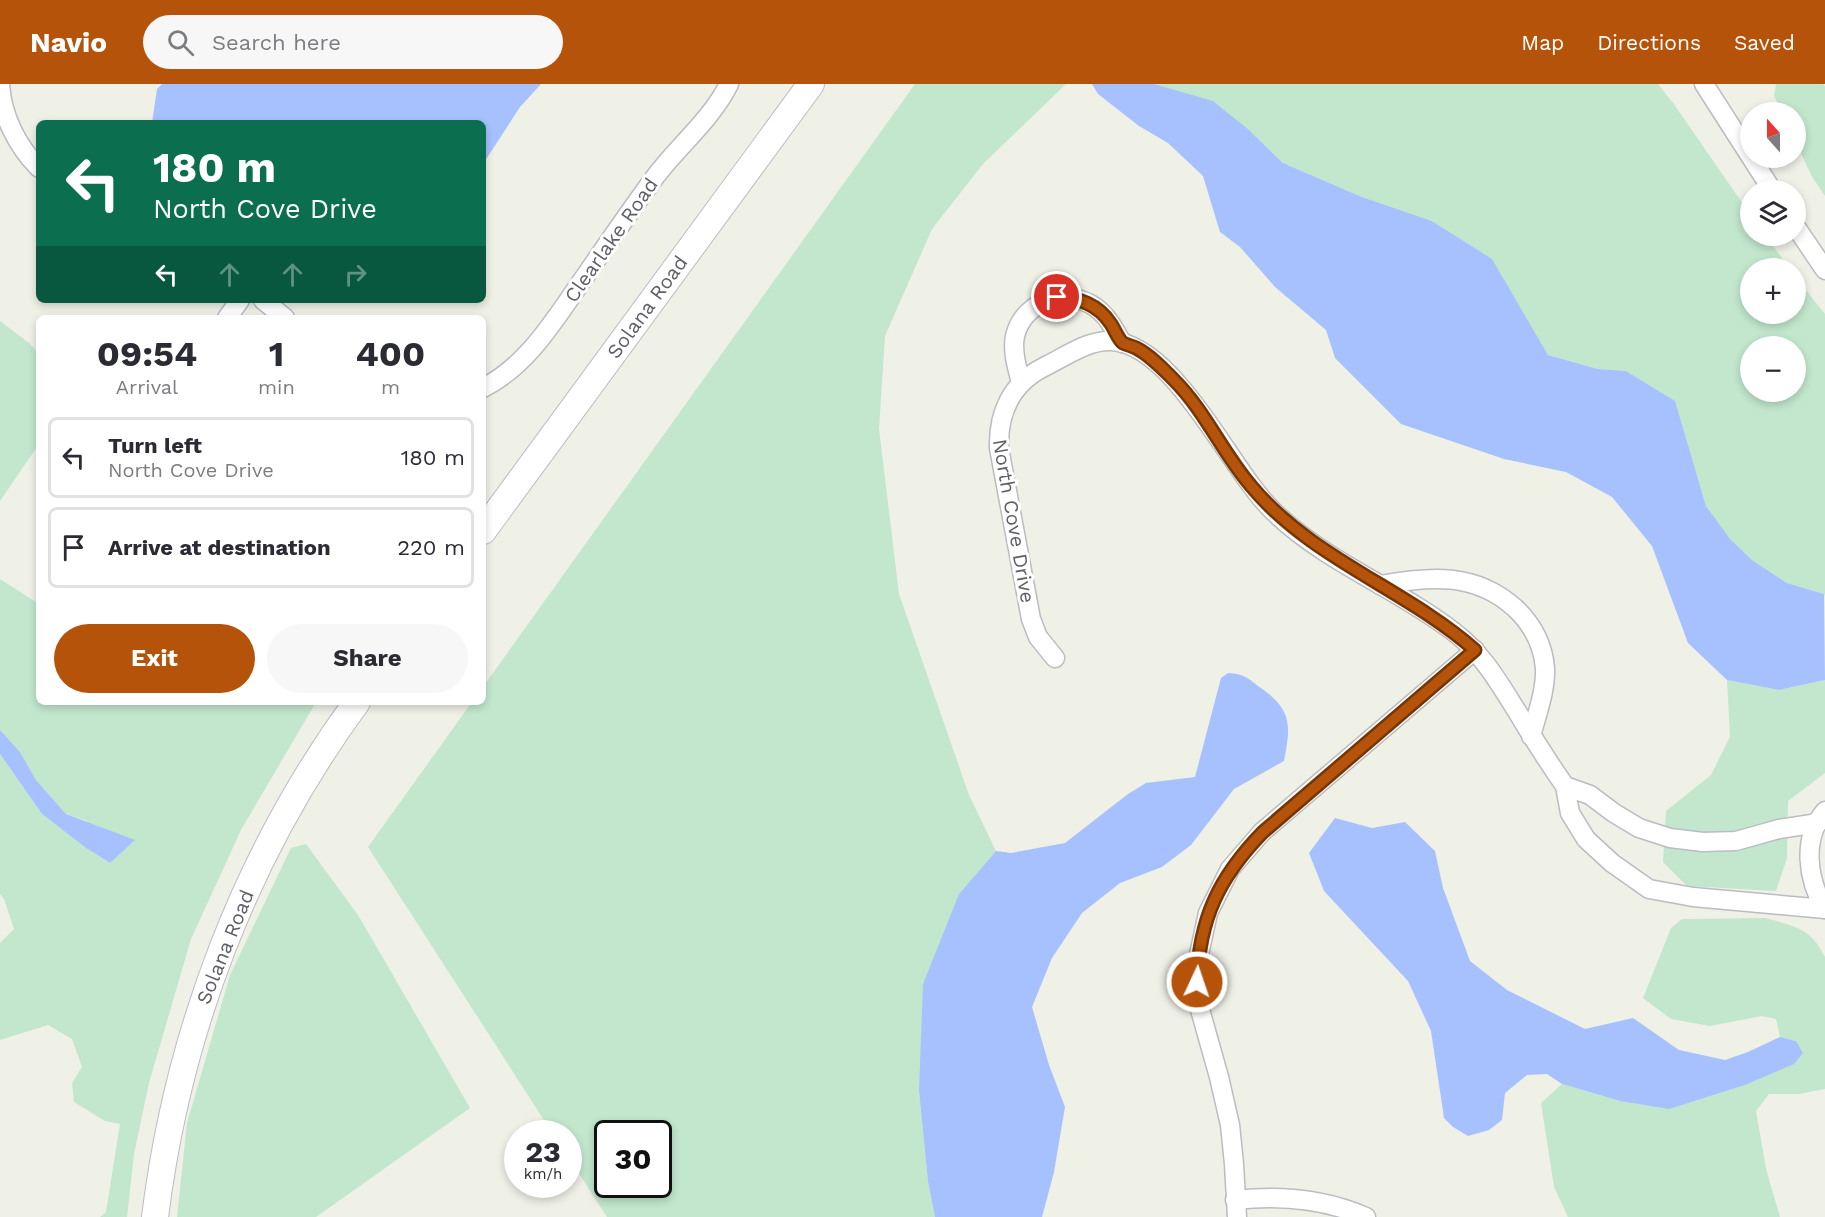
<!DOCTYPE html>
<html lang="en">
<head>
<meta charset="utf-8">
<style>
  :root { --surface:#fff; --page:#f7f7f7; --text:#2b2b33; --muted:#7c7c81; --line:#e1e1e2; --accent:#b45309 }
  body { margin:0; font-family:"Work Sans",sans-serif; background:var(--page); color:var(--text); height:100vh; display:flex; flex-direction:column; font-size:22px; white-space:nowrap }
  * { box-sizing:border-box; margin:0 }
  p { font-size:20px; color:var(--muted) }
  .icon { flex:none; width:33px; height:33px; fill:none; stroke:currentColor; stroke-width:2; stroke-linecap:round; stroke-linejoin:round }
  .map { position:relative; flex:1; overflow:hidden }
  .details { position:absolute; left:36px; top:231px; width:450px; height:390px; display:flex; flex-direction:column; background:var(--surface); border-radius:9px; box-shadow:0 3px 9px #0003 }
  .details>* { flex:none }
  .hud { position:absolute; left:36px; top:36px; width:450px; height:183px; border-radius:9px; box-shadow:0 3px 9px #0003; background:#0b6e4f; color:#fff; overflow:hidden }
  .needle { width:39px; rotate:339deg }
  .buttons { position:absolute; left:1740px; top:18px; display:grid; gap:12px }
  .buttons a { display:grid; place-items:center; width:66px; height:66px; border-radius:50%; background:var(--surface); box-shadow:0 3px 9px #0003; font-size:30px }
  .speed { position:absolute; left:504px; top:1036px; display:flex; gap:12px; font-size:30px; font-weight:700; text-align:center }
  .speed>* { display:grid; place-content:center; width:78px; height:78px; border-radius:50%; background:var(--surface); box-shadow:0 3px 9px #0003; line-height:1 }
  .speed small { font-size:15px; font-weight:400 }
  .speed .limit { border:3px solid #111; border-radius:9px; background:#fff; color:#111 }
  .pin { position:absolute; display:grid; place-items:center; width:51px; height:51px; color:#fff; margin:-26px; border:3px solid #fff; border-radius:50%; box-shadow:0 2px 6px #0007 }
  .me { position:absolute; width:66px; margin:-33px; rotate:3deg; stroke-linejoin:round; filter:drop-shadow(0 0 4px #0008) }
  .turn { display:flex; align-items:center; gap:21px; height:126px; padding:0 18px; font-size:27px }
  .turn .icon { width:78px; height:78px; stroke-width:2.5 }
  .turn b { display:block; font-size:42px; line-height:51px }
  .lanes { display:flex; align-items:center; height:57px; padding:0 18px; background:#0003; justify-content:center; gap:30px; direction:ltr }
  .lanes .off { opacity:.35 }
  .eta { display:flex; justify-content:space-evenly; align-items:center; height:102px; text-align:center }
  .eta b { font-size:36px; font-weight:700; line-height:42px }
  .primary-button { display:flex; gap:12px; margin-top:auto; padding:12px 18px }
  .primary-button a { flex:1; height:69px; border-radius:36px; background:var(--accent); color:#fff; font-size:24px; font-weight:700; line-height:69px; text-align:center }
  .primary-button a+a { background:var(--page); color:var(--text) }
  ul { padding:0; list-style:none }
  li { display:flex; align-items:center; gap:18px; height:81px; margin:0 12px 9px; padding:0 6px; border:3px solid var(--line); border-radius:9px }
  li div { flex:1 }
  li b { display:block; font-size:22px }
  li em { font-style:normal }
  header { display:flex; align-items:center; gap:36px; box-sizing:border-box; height:84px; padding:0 30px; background:var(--accent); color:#fff }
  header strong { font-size:28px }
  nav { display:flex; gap:33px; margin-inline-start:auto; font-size:21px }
  .search { width:420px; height:54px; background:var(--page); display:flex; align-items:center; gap:15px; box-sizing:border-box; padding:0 21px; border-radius:33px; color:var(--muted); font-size:22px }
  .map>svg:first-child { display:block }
</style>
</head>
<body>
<header>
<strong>Navio</strong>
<div class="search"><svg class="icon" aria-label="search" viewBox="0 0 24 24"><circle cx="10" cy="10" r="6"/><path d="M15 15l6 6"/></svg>Search here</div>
<nav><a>Map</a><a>Directions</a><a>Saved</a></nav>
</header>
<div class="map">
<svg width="1825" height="1133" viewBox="0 0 1825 1133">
  <rect width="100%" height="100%" fill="#eff0e6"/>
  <g fill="#c2e7cd" fill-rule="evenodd">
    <path d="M915,0H1066L983,80L932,145L885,252L879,345L899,510L969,711L996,767L959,810L919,1007L928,1098L935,1133H607L569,1074L568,1050H553L368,763L472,618H483V603ZM608,1050H658V1101H608Z"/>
    <path d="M1154,0H1658L1673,19L1750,130V152H1766L1789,184H1750V230H1796V194L1825,230V513L1824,510L1787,499L1752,476L1730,456L1706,422L1674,317L1626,287L1598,285L1548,271L1491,175L1432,137L1362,113L1283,79L1249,46ZM1750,262H1796V308H1750Z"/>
    <path d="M1776,0H1823L1825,2V112L1811,91L1796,58V28H1782L1774,12Z"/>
    <path d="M0,237L29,259L39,270V360L0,417Z"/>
    <path d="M0,495L39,520V618H316L241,746L191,855L149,999L134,1070L127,1133H100L106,1128L120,1040L105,1037L74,1018L72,999L82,983L72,955L48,941L0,956V859L14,845L4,815L0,810V670L42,730L86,764L110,779L87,737L66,730L36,696L20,668L0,646Z"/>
    <path d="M1727,596L1779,606L1825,596V689L1788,717L1787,774L1776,807L1687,802L1663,778L1666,727L1711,691L1730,653Z"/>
    <path d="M306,760L358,831L470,1024L316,1133H177L187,1039L230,891L291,764Z"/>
    <path d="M1765,834C1794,842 1811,844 1825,873V1005L1799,1010H1769L1756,1027L1766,1085L1780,1133H1568L1554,1103L1541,1019L1562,1000L1620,1017L1796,957L1780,953L1776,935L1762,932L1710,942L1671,935L1643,914L1671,844L1682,835Z"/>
  </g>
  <g fill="#a7c1ff">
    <path d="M162,0H541L520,23L483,80V39H152L157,5Z"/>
    <path d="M1092,0H1154L1213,17L1249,46L1283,79L1362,113L1432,137L1492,175L1548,271L1598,285L1626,287L1675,317L1706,422L1730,455L1752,476L1787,499L1824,510L1825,596L1779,606L1727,596L1688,559L1652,462L1612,413L1566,388L1504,375L1401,340L1335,274L1326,246L1275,203L1240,163L1220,148L1203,92L1168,59L1139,42L1098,10Z"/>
    <path d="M1228,589C1245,590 1247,594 1261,604C1292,626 1291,641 1284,677L1234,705L1191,761L1162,783L1120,799L1082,829L1052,874L1032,923L1049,981L1065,1023L1054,1088L1042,1133H935L928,1098L919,1007L923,900L959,810L996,767L1011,769L1065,759L1128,710L1146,699L1195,693L1221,594Z"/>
    <path d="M0,646L20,668L36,696L66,730L135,756L110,779L86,764L42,730L0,670Z"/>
    <path d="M1335,734L1372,744L1405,738L1435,767L1443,804L1470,877L1507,906L1585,945L1633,934L1679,966L1725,976L1748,968L1780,953L1796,957L1803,969L1794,980L1745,1001L1669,1025L1620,1017L1562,1000L1547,990L1527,991L1505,1009L1502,1036L1489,1046L1468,1052L1453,1043L1444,1034L1431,947L1408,897L1324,807L1309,769Z"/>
  </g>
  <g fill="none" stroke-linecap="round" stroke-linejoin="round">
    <defs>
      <g id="street">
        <path d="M0,0C2,32 17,62 39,84"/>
        <path d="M1704,0L1772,106"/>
        <path d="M1796,143L1825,186"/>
        <path d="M263,216L285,234"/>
        <path d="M227,234L240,216"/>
        <path d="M1021,298C1017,284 1012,267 1015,252C1024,214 1073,201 1101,228C1110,236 1116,248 1122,259"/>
        <path d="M483,304C526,282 552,240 579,201C604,165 629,128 655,93C679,61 711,36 729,0"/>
        <path d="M1380,501C1430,492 1475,488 1515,524C1532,540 1543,561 1545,584C1546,606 1537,630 1531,652"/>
        <path d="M1055,574L1038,553L1031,535L999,364C998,328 1012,299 1044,283C1065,273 1087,256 1111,257C1175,260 1230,386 1273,427C1325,478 1397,504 1454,548C1483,570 1499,599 1518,629C1533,654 1548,678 1565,702"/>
        <path d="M1825,727C1801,755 1808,797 1825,825"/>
        <path d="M1818,739L1779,745L1736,757L1703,758L1670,754L1639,744L1614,729L1590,711L1565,702L1570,729L1586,755L1612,779L1649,805L1693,813L1825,825"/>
        <path d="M1235,1116C1279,1111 1325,1115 1366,1133"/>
        <path d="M1237,1133L1234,1080L1230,1041L1219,993L1199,922L1198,875L1208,829L1230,785L1262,748L1475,566"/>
      </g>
      <g id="secondary">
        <path d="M483,447L811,0"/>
        <path d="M155,1133C178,948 246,769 357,618"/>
      </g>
    </defs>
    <use href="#street" stroke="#babcc2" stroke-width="21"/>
    <use href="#secondary" stroke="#bbbcc4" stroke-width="28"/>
    <use href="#street" stroke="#fff" stroke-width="18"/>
    <use href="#secondary" stroke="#fff" stroke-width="26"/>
  </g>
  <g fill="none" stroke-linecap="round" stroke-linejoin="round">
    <defs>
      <path id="route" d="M1057,213C1079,214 1098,220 1111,240C1115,246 1118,255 1123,259C1127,261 1132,262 1136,264C1150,271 1163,285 1174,296C1206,328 1223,370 1252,403C1312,475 1406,505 1475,566L1263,748C1219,793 1199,835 1197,898"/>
    </defs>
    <use href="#route" stroke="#753606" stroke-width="15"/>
    <use href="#route" stroke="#b45309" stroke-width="10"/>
  </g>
  <g text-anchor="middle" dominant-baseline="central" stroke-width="6" stroke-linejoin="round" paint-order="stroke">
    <g font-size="20" fill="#5d5f66" stroke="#fff">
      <text transform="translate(611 156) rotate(-55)">Clearlake Road</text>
      <text transform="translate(647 223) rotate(-54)">Solana Road</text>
      <text transform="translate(1014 437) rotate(80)">North Cove Drive</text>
      <text transform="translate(225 863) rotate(-68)">Solana Road</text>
    </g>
  </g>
</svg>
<div class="buttons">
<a><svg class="needle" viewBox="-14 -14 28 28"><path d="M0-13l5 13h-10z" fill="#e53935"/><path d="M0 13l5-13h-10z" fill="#7c7c81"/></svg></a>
<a><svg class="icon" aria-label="layers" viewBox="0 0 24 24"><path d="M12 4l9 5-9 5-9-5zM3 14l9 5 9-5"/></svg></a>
<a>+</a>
<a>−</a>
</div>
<div class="speed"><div>23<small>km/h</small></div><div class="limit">30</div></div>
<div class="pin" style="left:1057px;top:213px;background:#d93025"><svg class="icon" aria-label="arrive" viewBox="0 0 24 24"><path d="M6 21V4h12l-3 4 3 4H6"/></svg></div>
<svg class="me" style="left:1197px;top:898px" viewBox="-20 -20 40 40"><circle r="17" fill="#b45309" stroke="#fff" stroke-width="3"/><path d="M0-11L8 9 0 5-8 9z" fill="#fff"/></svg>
<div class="hud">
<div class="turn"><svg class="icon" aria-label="left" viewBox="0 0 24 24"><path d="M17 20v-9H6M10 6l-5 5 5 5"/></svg><div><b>180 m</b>North Cove Drive</div></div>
<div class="lanes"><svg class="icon" aria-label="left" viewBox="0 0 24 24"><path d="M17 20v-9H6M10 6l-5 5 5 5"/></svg><svg class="icon off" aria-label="ahead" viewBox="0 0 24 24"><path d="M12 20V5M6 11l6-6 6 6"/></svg><svg class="icon off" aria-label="ahead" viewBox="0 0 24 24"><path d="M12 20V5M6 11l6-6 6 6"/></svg><svg class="icon off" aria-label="right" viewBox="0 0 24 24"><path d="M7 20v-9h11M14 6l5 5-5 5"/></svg></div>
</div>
<section class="details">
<div class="eta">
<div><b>09:54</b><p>Arrival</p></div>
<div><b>1</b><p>min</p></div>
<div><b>400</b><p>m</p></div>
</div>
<ul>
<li><svg class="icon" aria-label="left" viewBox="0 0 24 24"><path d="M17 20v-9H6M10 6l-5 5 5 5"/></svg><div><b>Turn left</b><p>North Cove Drive</p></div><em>180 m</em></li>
<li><svg class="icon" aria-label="arrive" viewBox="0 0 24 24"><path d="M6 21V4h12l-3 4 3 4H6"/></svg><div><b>Arrive at destination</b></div><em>220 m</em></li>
</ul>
<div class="primary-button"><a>Exit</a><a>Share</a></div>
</section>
</div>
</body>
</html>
